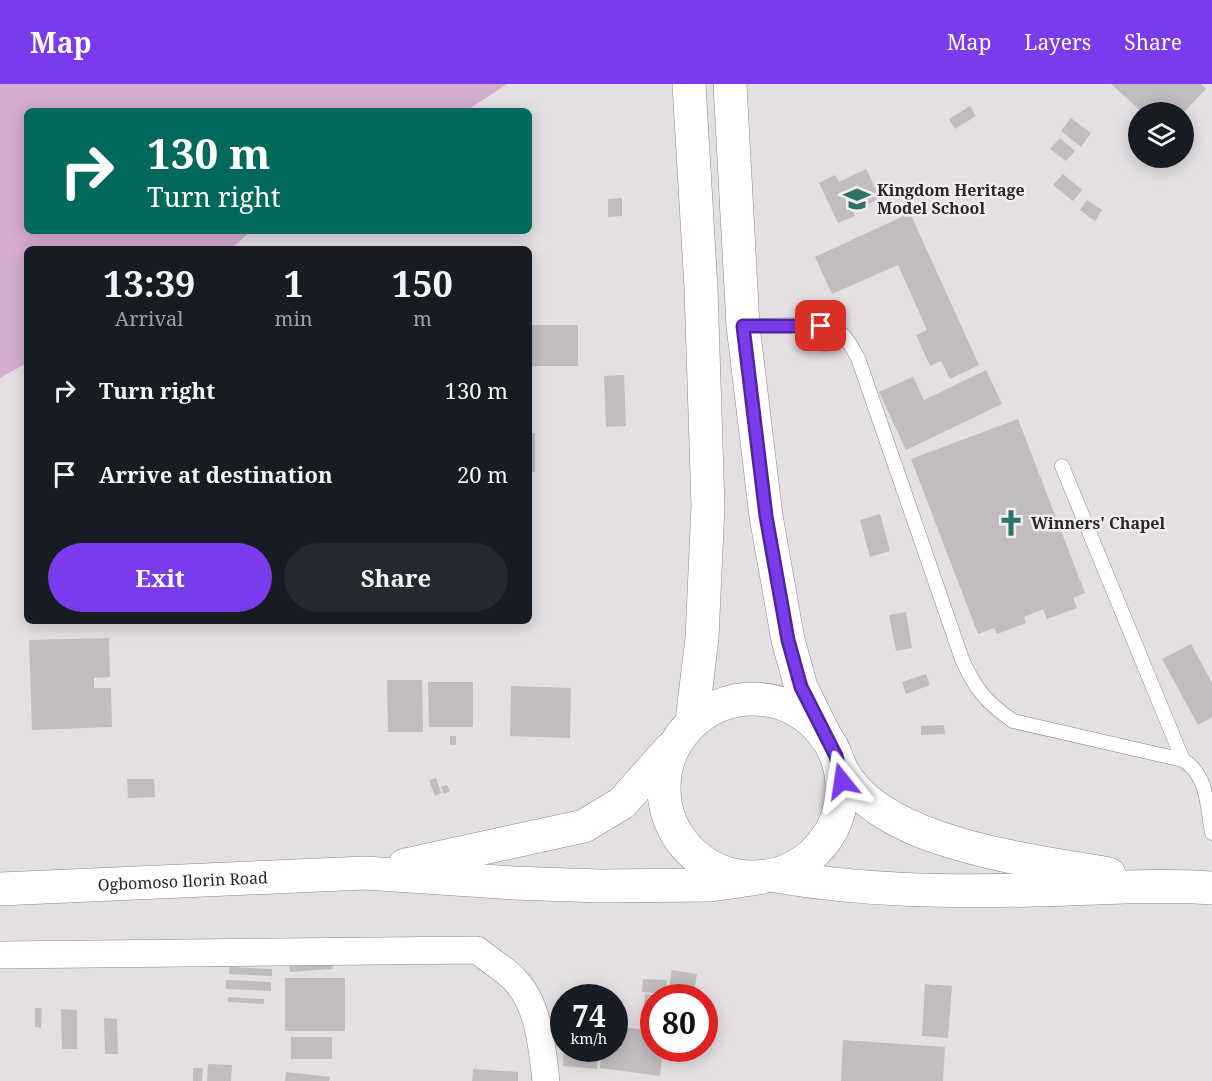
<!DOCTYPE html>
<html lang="en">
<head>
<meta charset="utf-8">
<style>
  :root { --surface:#171b24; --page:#242831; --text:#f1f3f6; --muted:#9ea1a6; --accent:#7c3aed }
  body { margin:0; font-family:"Noto Serif",serif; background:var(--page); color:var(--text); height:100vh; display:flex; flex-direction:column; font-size:22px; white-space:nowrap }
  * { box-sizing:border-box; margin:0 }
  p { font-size:20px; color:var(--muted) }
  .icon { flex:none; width:33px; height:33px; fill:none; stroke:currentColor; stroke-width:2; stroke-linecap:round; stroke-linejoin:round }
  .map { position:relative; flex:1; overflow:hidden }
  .side { position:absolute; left:24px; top:162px; width:508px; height:378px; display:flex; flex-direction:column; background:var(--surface); border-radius:9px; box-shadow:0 3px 15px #0003 }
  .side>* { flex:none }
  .guide { position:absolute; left:24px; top:24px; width:508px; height:126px; border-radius:9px; box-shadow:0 3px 15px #0003; background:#00695c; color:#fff; overflow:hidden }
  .controls { position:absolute; left:1128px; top:18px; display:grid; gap:12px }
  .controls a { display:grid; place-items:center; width:66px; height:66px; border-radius:50%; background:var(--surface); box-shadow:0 3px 15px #0003; font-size:30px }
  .speed { position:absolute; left:550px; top:900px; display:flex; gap:12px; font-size:30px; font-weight:700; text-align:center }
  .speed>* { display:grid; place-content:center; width:78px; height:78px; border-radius:50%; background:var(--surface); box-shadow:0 3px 15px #0003; line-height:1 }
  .speed small { font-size:15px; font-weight:400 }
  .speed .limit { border:9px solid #d22; background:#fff; color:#111 }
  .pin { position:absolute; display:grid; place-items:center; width:51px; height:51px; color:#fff; margin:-26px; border-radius:12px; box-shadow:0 3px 9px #0006 }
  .me { position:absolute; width:66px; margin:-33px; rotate:345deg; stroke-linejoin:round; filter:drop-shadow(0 0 4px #0008) }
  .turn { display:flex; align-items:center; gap:21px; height:126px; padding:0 24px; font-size:27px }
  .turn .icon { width:78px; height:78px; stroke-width:2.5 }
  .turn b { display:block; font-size:42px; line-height:51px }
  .eta { display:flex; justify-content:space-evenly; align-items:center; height:102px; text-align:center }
  .eta b { font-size:36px; font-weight:700; line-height:42px }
  .primary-button { display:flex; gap:12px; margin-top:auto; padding:12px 24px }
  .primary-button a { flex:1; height:69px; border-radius:36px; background:var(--accent); color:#fff; font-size:24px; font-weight:700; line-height:69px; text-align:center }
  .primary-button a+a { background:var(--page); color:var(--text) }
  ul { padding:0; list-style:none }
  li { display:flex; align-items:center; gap:18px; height:84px; padding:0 24px }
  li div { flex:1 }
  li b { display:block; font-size:22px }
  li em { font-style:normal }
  header { display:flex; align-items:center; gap:36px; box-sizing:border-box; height:84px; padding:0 30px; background:var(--accent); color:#fff }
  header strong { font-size:28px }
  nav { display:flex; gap:33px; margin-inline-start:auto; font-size:21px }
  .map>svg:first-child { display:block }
</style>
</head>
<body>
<header>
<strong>Map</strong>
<nav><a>Map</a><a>Layers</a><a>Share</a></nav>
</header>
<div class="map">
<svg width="1212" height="997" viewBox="0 0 1212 997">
  <rect width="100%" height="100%" fill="#e4dfe3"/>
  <path fill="#d5acce" d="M0,0H507L466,27H27V147H251L231,165H27V279L0,294Z"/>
  <g fill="#c0bcc0">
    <path d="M1111,0H1201L1206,5L1184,28H1142Z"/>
    <path d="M970,22L976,32L955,45L949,35Z"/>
    <path d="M1071,34L1091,49L1081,63L1061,47Z"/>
    <path d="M1060,54L1075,67L1066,77L1050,65Z"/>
    <path d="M1162,74H1180L1176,81Z"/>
    <path d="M866,85L880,114L853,127L855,132L838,139L819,99L835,91L839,98Z"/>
    <path d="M1063,90L1082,106L1073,117L1053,101Z"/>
    <path d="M622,114V132L608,133V115Z"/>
    <path d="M1087,116L1102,126L1095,137L1080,126Z"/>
    <path d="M910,129L979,281L950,295L941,277L930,282L916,251L927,246L898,181L832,210L815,173Z"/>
    <rect x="530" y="241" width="48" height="41"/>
    <path d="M835,248L839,265L823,269L818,252Z"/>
    <path d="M986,286L1002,320L906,366L879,308L913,293L924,316Z"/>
    <path d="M624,291L626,342L606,343L604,292Z"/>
    <path d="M1018,335L1085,509L1073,514L1077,524L1047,535L1043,525L1024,533L1026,539L997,550L994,544L978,550L911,375Z"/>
    <rect x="530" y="349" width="5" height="39"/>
    <path d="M880,430L890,467L870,473L860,436Z"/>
    <path d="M906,528L912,564L896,567L889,531Z"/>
    <path d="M109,554L110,593L94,594V604H111L112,643L32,646L29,556Z"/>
    <path d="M1191,560L1212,599V633L1198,641L1162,575Z"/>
    <path d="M926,590L930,601L906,610L902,598Z"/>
    <path d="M387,596H422L423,648H388Z"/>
    <path d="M428,598H473V643H429Z"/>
    <path d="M511,602L571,604L570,654L510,652Z"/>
    <path d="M944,641L945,650L921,651V642Z"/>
    <rect x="450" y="652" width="6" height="9"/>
    <path d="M436,694L441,709L435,712L429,696Z"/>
    <path d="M127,695H154L155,713L128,714Z"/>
    <path d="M447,701L450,707L444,710L441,703Z"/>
    <path d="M332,875L333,885L290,888L289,878Z"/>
    <path d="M230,883L272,885V892L229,890Z"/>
    <path d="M672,886L697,890L694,908L669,905Z"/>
    <rect x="285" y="894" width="60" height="53"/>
    <path d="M643,895L667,896L666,910L642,908Z"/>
    <path d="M226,896L271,898V907L226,905Z"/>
    <path d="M925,900L952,902L948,954L922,952Z"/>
    <path d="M645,910L662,912L654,914V941L642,940Z"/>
    <path d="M228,913L264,915V920L228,918Z"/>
    <path d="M35,924H42L41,944L35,943Z"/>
    <path d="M61,925L77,926V965H62Z"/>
    <path d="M104,934L117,935L118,970H105Z"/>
    <path d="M615,942L654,947V964H663L660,992L600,984L602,964H615Z"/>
    <rect x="291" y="953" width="41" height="22"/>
    <path d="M843,956L945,963L943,997H841Z"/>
    <path d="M564,964H599L597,985L563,982Z"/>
    <path d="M208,980L232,981L231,997H207Z"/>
    <path d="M193,984H203L202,997H193Z"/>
    <path d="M473,985L518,988V997H472Z"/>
    <path d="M286,988L330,993L329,997H285Z"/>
  </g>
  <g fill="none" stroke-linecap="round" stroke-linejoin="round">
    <defs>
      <g id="service">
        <path d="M743,242C762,242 820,238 834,245C846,250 852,264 858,274L962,575C975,605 986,618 1013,637L1183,676C1208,691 1207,722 1212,749"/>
        <path d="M1062,382L1183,676"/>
      </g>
      <path id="minor" d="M0,871L477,866C489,876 503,884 514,895C539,920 542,963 546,997"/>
      <g id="tertiary">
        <path d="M689,0L701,204L708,422L702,554L692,637"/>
        <path d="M730,0L743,242L766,432L788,556L801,603L825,652"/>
      </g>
      <g id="trunk">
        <circle cx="753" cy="704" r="89"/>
        <path d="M839,680C873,760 1032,776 1109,790"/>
        <path d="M405,781L584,742L622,719L670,665"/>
        <path d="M776,792C863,807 947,808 1035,806C1094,805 1153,800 1212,804"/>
        <path id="s1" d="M0,805L365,789L513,799L600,802L711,801L759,794"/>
      </g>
    </defs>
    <use href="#service" stroke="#8b868a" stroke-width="15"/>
    <use href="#minor" stroke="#8b868a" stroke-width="28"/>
    <use href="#tertiary" stroke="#8b868a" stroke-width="34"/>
    <use href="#trunk" stroke="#8b868a" stroke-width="34"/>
    <use href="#service" stroke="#fff" stroke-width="14"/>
    <use href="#minor" stroke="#fff" stroke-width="27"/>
    <use href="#tertiary" stroke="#fff" stroke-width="33"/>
    <use href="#trunk" stroke="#fff" stroke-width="33"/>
  </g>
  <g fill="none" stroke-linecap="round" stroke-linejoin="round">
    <defs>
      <path id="route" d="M821,242H743L766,432L788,556L801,603L836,672L842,697"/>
    </defs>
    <use href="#route" stroke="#51269a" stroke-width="15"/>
    <use href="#route" stroke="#7c3aed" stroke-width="10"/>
  </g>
  <defs>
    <symbol id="school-bare" viewBox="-9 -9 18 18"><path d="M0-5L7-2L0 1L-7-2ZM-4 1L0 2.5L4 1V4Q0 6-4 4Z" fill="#2d7368" stroke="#f1edf1" stroke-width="2.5" paint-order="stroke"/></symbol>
    <symbol id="church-bare" viewBox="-9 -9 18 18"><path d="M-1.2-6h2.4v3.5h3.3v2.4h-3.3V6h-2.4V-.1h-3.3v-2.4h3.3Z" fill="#2d7368" stroke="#f1edf1" stroke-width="2.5" paint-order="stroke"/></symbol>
  </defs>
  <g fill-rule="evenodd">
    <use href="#school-bare" x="838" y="96" width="38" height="38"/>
    <use href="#church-bare" x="992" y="420" width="38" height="38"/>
  </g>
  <g text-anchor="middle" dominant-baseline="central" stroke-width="5" stroke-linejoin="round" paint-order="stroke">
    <g font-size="16" font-weight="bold" fill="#282627" stroke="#f1edf1" text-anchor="start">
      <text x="877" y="106">Kingdom Heritage<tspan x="877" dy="18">Model School</tspan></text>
      <text x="1031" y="439">Winners' Chapel</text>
    </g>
    <g font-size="16" fill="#282627" stroke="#f1edf1">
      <text stroke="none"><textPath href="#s1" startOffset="183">Ogbomoso Ilorin Road</textPath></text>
    </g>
  </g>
</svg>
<div class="controls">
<a><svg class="icon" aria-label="layers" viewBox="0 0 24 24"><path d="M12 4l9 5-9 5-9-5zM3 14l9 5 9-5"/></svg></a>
</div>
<div class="speed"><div>74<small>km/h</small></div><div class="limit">80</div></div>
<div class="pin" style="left:821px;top:242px;background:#d93025"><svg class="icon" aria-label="arrive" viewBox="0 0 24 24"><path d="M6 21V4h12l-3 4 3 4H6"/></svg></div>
<svg class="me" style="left:842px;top:697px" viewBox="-20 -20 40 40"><path d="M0-17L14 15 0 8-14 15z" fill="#7c3aed" stroke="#fff" stroke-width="4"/></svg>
<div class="guide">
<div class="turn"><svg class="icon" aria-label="right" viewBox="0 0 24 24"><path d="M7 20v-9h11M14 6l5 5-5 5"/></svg><div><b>130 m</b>Turn right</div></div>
</div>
<section class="side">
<div class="eta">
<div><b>13:39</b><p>Arrival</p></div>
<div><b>1</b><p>min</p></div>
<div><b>150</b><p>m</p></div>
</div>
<ul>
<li><svg class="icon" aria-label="right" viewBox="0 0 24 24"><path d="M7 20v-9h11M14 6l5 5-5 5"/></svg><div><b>Turn right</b></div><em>130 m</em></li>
<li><svg class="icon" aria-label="arrive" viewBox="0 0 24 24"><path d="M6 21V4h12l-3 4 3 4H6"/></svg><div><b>Arrive at destination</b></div><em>20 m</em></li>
</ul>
<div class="primary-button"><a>Exit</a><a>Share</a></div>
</section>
</div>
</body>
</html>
